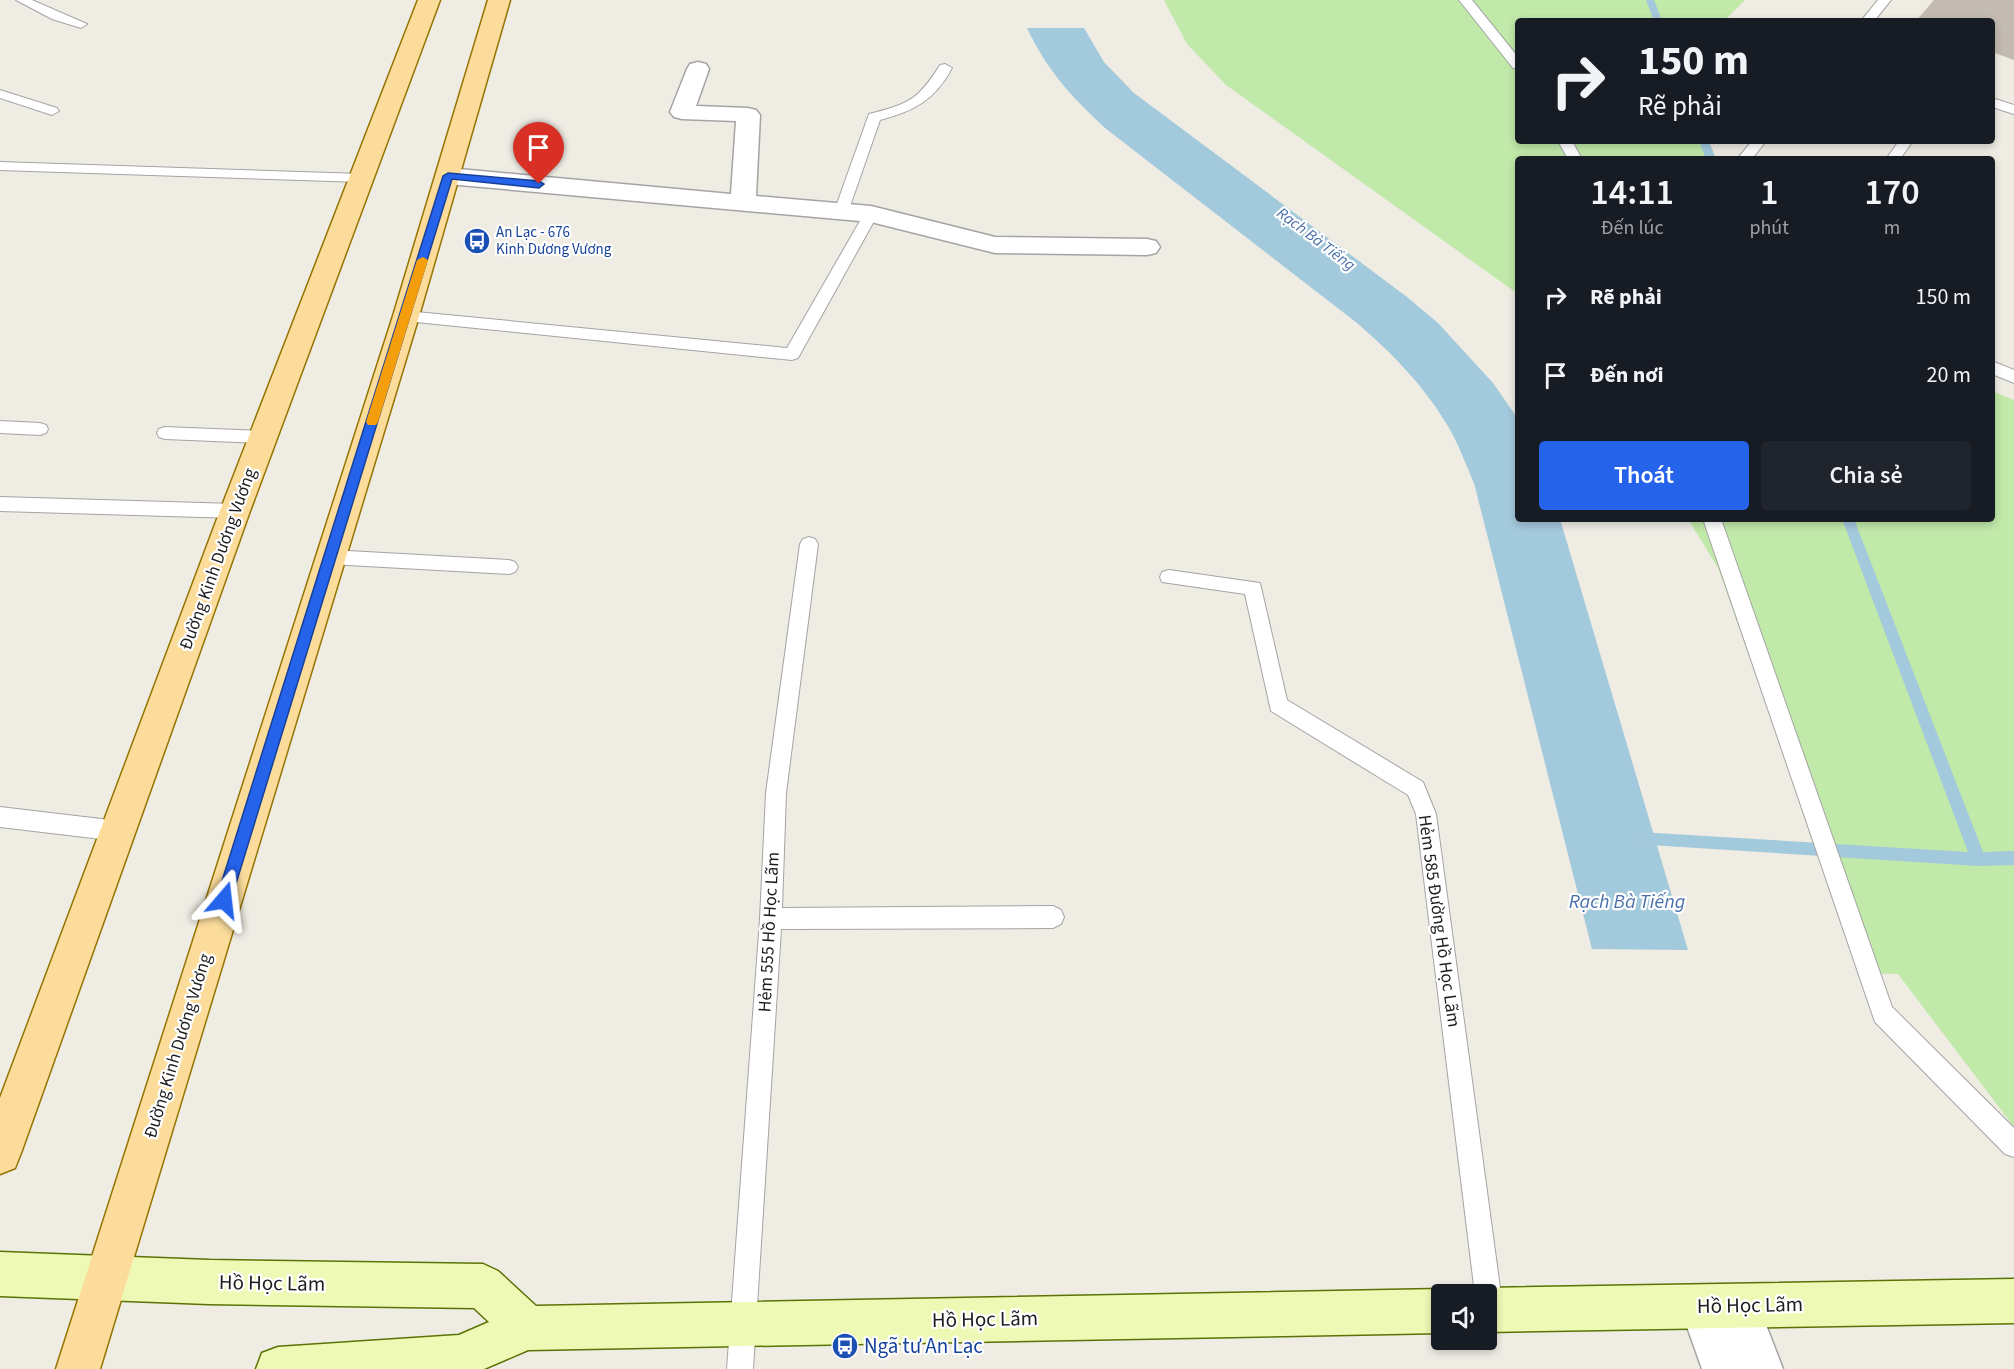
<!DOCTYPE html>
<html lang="vi">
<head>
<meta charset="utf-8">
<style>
  :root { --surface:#171b24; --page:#20242c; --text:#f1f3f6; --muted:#9ea1a6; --accent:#2563eb }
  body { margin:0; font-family:"Source Sans 3",sans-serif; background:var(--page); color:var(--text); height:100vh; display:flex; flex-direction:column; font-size:22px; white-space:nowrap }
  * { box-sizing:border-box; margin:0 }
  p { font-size:20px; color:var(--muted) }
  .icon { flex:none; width:33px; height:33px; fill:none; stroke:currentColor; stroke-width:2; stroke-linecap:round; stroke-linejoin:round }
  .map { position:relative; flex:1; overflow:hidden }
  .details { position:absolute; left:1515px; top:156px; width:480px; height:366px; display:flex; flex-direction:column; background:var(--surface); border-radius:6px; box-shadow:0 3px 9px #0003 }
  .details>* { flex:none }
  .guide { position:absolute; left:1515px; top:18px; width:480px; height:126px; border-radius:6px; box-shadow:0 3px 9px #0003; background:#171b24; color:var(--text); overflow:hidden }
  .tools { position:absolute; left:1431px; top:1284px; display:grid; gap:12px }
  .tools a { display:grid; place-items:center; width:66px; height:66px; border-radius:6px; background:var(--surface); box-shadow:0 3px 9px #0003; font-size:30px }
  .pin { position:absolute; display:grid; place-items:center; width:51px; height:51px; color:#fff; margin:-62px -26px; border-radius:50% 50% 50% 0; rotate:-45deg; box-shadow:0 0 6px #0007 }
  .pin .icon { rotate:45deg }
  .me { position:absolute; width:66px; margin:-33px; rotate:17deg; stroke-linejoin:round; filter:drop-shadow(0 0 4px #0008) }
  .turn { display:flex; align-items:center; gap:21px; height:126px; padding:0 24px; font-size:27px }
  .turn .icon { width:78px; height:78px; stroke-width:2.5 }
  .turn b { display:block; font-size:42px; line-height:51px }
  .eta { display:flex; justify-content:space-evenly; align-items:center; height:102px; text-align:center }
  .eta b { font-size:36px; font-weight:600; line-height:42px }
  .primary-button { display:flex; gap:12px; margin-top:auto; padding:12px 24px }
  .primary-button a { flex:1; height:69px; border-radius:6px; background:var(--accent); color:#fff; font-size:24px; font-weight:600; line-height:69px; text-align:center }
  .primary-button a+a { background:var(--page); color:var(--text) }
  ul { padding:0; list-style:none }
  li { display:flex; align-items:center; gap:18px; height:78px; padding:0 24px }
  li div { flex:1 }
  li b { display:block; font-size:22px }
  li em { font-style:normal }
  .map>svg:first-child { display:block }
</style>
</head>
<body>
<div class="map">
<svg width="2014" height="1369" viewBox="0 0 2014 1369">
  <rect width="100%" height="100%" fill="#eeece3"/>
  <g fill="#c1e9a9">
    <path d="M1164,0H1745L1724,21H1518V141H1705L1711,159H1518V294L1226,85L1187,44Z"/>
    <path d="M1992,391L2014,400V1127L1898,974L1860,973L1718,568L1688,519H1992Z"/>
  </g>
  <path fill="#a3c9dc" d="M1027,28H1084L1104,62L1134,93L1407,297L1438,323L1493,383L1516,416L1518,519H1560L1688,950L1592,949L1474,483C1466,465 1459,445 1449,428C1426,388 1392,353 1357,323L1105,128C1071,96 1048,72 1027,28Z"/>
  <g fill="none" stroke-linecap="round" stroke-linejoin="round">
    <g fill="#a3c9dc" fill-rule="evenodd">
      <path d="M1646,0H1654L1662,21H1654Z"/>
      <path d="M1699,141H1709L1716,159H1706Z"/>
      <path d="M1842,519H1854L1983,852L2014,851V865L1978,866L1634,844L1632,839L1634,834L1639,832L1968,852Z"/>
    </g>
  </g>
  <path fill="#c3bbb2" d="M1934,0H2014V60L1992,52V21H1916Z"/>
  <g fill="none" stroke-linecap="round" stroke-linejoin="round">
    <defs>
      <g id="lane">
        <path d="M16,0H32L87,24L81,28L52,19Z"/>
        <path d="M1459,0H1472L1518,57V69L1513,68Z"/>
        <path d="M1878,0H1891L1874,21H1861Z"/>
        <path d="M945,64L952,68C935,100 914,111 880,120L848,212L841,217L836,215L834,212L869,114C909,104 918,100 940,65Z"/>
        <path d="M0,90L57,108L59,111L52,115L0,98Z"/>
        <path d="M1992,98L2014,105V114L1992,107Z"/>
        <path d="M1558,141H1572L1582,159H1568Z"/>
        <path d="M1752,141H1766L1752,159H1737Z"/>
        <path d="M1899,141H1913L1900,159H1886Z"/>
        <path d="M0,162L362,174L369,178L362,182L0,170Z"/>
        <path d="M871,209L878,214L798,358L792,360L406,321L400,320L398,316L400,312L406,311L787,348L864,214Z"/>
        <path d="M1992,361L2014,370V383L1992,374Z"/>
        <path d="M0,421L40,423L46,425L48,429L46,433L40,435L0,433Z"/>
        <path d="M165,427L264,431L270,433L272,437L270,441L264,443L165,439L159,437L157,433L159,429Z"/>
        <path d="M0,497L235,504L241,506L244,511L241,516L235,518L0,511Z"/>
        <path d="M1703,519H1721L1892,1007L2014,1128V1157L2005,1154L1875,1022Z"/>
        <path d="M809,537L815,539L818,544L786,793L782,908L1053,906L1061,910L1064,917L1061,924L1053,928L781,929L753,1369H727L760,919L766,793L800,544L803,539Z"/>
        <path d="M330,550L509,560L515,562L518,567L515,572L509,574L330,564L324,562L321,557L324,552Z"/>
        <path d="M1169,570L1260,583L1287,700L1423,782L1436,814L1503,1310L1499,1319L1490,1323L1486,1322V1294H1475L1416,814L1408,795L1271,711L1245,594L1162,582L1160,577L1162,572Z"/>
        <path d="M0,807L118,821L125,824L129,831L125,838L118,841L0,827Z"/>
      </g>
      <g id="street">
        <path d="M698,62L706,64L709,69L696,106L748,108L756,110L760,115L756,196L871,206L995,237L1147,239L1156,241L1160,247L1156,253L1147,255L995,253L871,222L448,184L439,181L436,176L439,171L448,168L731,194L736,121L682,119L674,117L670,112L687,69L690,64Z"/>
        <path d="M1738,1284L1753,1291L1783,1369H1702L1680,1307L1687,1292L1702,1285L1717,1292L1720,1297L1723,1291Z"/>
      </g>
      <g id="secondary">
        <path d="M0,1252L209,1260L483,1264L498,1271L536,1306L1442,1289L1455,1294H1442V1333L528,1350L484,1369H256L262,1353L278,1347L459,1335L489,1322L474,1308L209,1304L0,1296Z"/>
        <path d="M2014,1279V1323L1486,1332V1294H1470L1486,1288Z"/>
      </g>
      <g id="primary">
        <path d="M418,0H440L250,511L21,1153L15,1168L0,1174V1098L220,511Z"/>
        <path d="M488,0H510L419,316L100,1369H56L393,316Z"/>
      </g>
    </defs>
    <use href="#lane" stroke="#a4a4a4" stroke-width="2"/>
    <use href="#street" stroke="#a4a4a4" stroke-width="3"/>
    <use href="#secondary" stroke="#5b7305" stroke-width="3"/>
    <use href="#primary" stroke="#957401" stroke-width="3"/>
    <use href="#lane" fill="#fff" fill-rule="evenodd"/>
    <use href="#street" fill="#fff" fill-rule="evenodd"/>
    <use href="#secondary" fill="#eef9b6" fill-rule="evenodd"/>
    <use href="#primary" fill="#fbdc9b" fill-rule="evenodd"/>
  </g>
  <path fill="#2563eb" stroke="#184099" stroke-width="1.5" d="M448,173L539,181L544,184L539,188L452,179L231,900L229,905L224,907L218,905L216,900L443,176Z"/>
  <path fill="#f59e0b" d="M423,257L428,260L378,422L376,425H368L366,422L417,260Z"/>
  <defs>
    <symbol id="bus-disc" viewBox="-11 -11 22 22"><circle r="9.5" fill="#1a4fb4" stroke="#fff"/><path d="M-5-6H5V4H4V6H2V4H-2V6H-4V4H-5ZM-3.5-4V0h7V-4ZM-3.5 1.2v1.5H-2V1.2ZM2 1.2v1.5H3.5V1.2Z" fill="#fff"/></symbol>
  </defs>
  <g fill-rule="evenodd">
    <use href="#bus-disc" x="462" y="226" width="30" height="30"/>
    <use href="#bus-disc" x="830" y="1331" width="30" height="30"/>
  </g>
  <g text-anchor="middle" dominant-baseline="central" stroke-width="4.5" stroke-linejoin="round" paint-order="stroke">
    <g font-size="15" fill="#164399" stroke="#fff" text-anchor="start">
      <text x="496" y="232">An Lạc - 676<tspan x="496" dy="17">Kinh Dương Vương</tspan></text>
    </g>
    <g font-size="16" font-style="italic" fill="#4a70ac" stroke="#fff">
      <text transform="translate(1316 239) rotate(37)">Rạch Bà Tiếng</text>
    </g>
    <g font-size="18" fill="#1d1d1d" stroke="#fff">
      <text transform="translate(218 559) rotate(-70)">Đường Kinh Dương Vương</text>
      <text transform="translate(1439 921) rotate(82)">Hẻm 585 Đường Hồ Học Lãm</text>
      <text transform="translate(769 932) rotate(-87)">Hẻm 555 Hồ Học Lãm</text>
      <text transform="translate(178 1046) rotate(-73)">Đường Kinh Dương Vương</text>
    </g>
    <g font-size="20" font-style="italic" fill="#4a70ac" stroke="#fff">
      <text x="1627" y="902">Rạch Bà Tiếng</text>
    </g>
    <g font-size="21" fill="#1d1d1d" stroke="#fff">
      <text transform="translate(272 1283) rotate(1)">Hồ Học Lãm</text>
      <text transform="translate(1750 1305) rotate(-1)">Hồ Học Lãm</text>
      <text transform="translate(985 1319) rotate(-1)">Hồ Học Lãm</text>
    </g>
    <g font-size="21" fill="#164399" stroke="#fff" text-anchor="start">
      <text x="864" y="1346">Ngã tư An Lạc</text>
    </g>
  </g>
</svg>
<div class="tools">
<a><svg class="icon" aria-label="sound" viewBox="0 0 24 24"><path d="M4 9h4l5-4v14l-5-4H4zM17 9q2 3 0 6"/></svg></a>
</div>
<div class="pin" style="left:539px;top:184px;background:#d93025"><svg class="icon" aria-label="arrive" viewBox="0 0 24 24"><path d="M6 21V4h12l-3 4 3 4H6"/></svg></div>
<svg class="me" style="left:224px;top:900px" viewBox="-20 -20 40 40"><path d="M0-17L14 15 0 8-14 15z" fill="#2563eb" stroke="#fff" stroke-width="4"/></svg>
<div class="guide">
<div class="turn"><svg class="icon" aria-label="right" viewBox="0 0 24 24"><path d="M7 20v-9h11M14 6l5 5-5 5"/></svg><div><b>150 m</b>Rẽ phải</div></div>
</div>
<section class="details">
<div class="eta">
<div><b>14:11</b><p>Đến lúc</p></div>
<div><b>1</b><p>phút</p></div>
<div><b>170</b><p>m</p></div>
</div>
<ul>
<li><svg class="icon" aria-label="right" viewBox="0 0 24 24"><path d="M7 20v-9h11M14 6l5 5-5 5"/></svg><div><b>Rẽ phải</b></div><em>150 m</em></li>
<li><svg class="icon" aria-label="arrive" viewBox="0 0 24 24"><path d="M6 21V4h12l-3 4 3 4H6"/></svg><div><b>Đến nơi</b></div><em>20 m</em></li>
</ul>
<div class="primary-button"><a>Thoát</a><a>Chia sẻ</a></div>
</section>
</div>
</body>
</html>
